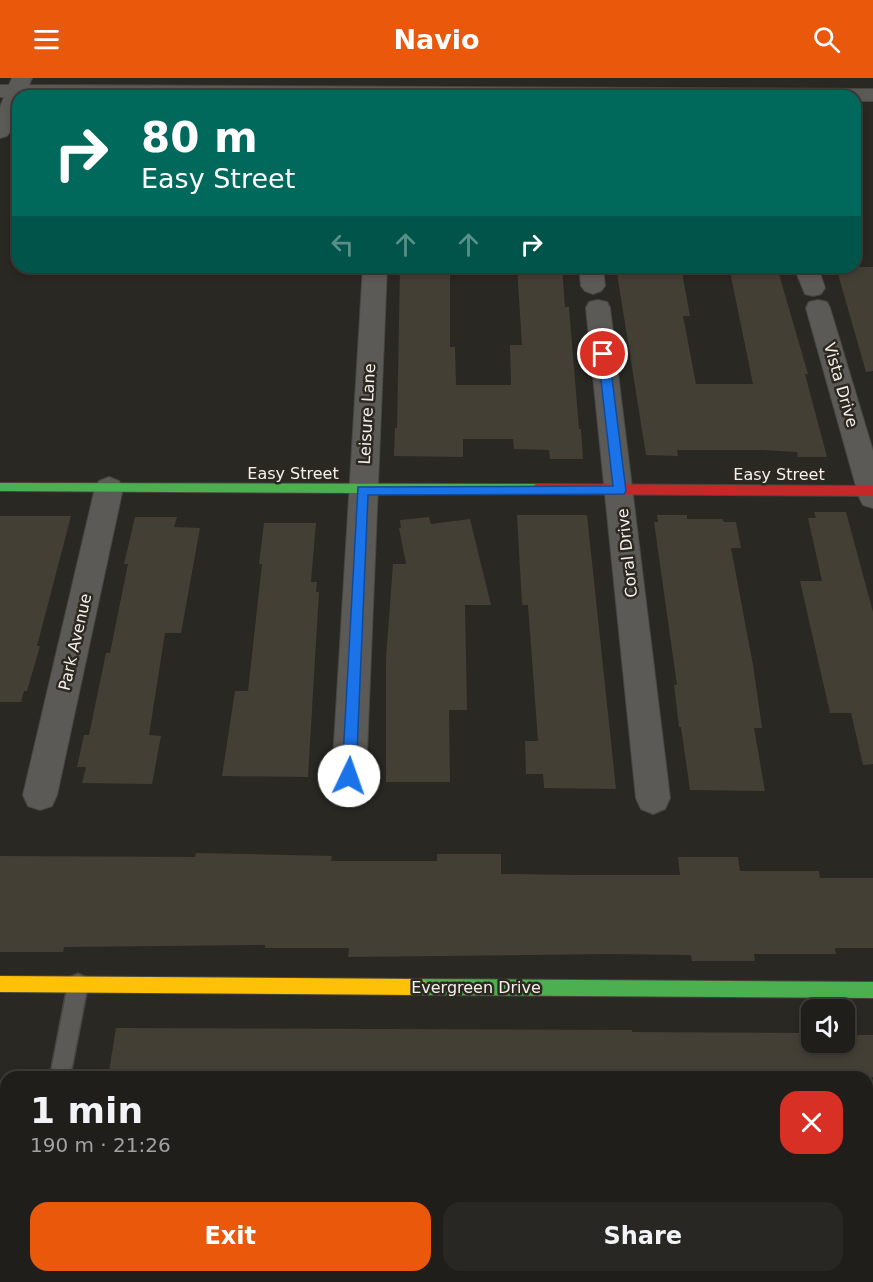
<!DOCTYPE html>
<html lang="en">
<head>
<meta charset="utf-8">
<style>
  :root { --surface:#201e1a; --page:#282723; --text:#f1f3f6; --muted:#a2a2a2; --line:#3d3c39; --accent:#ea580c }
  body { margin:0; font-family:"DejaVu Sans",sans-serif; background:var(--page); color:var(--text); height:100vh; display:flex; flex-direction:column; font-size:22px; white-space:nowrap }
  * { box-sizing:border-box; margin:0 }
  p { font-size:20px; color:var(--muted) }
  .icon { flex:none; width:33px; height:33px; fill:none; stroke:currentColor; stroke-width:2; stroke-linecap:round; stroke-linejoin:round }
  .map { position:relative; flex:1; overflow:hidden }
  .side { position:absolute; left:0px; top:993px; width:873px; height:212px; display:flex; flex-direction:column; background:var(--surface); border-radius:18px 18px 0 0; box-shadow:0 3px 9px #0003,0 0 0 2px var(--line) }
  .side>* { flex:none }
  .top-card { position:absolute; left:12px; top:12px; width:849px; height:183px; border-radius:18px; box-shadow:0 3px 9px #0003,0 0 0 2px var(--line); background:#00695c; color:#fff; overflow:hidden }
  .controls { position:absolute; left:801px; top:921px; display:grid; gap:12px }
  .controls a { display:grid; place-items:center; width:54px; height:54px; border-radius:12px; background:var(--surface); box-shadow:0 3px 9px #0003,0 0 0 2px var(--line); font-size:30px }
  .pin { position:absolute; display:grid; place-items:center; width:51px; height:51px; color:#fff; margin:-26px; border:3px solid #fff; border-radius:50%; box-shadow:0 2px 6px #0007 }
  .me { position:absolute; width:66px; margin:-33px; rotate:3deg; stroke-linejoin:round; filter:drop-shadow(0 0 4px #0008) }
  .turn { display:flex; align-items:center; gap:21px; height:126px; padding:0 30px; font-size:27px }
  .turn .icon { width:78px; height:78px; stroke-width:2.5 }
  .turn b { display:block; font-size:42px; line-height:51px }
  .lanes { display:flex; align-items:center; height:57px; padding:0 30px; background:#0003; justify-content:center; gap:30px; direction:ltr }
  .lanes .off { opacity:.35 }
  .round { display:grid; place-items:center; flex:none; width:63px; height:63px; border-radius:18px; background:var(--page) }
  .headline { display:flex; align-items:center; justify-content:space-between; height:102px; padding:0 30px }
  h1 { font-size:36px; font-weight:700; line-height:45px }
  .button { display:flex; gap:12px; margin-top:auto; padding:12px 30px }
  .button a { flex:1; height:69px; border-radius:18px; background:var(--accent); color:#fff; font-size:24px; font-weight:700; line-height:69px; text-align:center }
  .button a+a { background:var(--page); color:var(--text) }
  header { display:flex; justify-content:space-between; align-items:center; height:78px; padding:0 30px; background:var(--accent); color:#fff; font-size:27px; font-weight:700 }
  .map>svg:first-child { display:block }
</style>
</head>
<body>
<header><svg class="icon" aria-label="menu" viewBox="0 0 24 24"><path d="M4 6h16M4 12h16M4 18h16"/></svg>Navio<svg class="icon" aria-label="search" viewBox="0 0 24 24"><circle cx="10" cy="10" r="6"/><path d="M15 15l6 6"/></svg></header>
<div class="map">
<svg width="873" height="1204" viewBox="0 0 873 1204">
  <rect width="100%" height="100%" fill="#2a2823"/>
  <g fill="#433f35">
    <path d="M400,189H450V269H455L456,307H511L510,267H522L517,189H562L565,229H569L579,351H581L583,381H550L549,372L514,371L513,361H463V379L394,378L395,350H397Z"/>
    <path d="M616,189H681L690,238H683L696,306H753L729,189H777L808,296H805L827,379H798L797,374L761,372H677L678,378L646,377Z"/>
    <path d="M836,189H873V293L866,294Z"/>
    <path d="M814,434H846L873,534V686L863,687L851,635H830L800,503H822L808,440H816Z"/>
    <path d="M517,437H587L616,711L544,710L543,696H526L525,663H538L528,527H522Z"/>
    <path d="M657,437H687V441H722L724,444H736L741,470H731L753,587L762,650H754L765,713L690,712L681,649H679L674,607H677L654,444H658Z"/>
    <path d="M0,438H71L37,568H40L27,613H24L21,624H0Z"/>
    <path d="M135,439H177L174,449L200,450L181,555H165L149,657L161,658L152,706L82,705L86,689H77L84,657H89L106,575H110L128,486H124Z"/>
    <path d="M429,439L431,446L470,441L491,527H465L467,632H449L450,704H386V580L393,486H406L399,450H401L400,442Z"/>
    <path d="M264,445H316L311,504H317L316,514H319L308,699L222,698L235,613H248L262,486H259Z"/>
    <path d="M196,775L332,778L331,783H437V776H501V796L580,797H680L678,779H738L740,793H819L820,800H873V870H835L836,876H754L755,883H692L691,877L608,876L348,879L349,870H265V867L64,869L63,874H0V778L195,779Z"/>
    <path d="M116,950L632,952V954L807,955L812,957V964H844V957H873V999H108Z"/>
  </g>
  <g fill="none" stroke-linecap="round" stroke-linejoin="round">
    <defs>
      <g id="lane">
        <path d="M78,896L85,899L88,906L70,999H50L68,906L71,899Z"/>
        <path d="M11,1198H33L32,1204H10Z"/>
      </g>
      <g id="street">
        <path d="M12,0H32L29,7L873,11V23H855V18H18C18,33 16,46 7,58L0,60V29L4,19H0V7H9Z"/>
        <path d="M363,189H387L366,698L361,709L349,713L337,709L332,698Z"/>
        <path d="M579,189H603L605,208L601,213L593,216L585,213L581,208Z"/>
        <path d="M794,189H818L825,210L821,216L813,218L805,216Z"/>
        <path d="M598,222L607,224L610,230L670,720L665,731L653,736L641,731L636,720L586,230L589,224Z"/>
        <path d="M818,222L827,224L830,230L873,373V430L863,427L859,419L806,230L809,224Z"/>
        <path d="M109,399L119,403L123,410L57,717L52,728L40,732L28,728L23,717L95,410L99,403Z"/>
      </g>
      <g id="fast">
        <path d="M0,405L536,406L542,411L536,416L0,413Z"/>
        <path d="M419,901L873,904V920L419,917L413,915L411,909L413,903Z"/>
      </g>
      <path id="slow" d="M0,898L419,901L425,903L427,909L425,915L419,917L0,914Z"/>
      <path id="jam" d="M536,406L873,408V418L536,416L530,411Z"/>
    </defs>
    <use href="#lane" stroke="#474642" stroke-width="3"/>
    <use href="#street" stroke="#474642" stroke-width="2"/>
    <use href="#fast" stroke="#474642" stroke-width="2"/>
    <use href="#slow" stroke="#474642" stroke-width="2"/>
    <use href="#jam" stroke="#474642" stroke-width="2"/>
    <use href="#lane" fill="#5c5a57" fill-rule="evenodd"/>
    <use href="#street" fill="#5c5a57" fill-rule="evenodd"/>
    <use href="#fast" fill="#4caf50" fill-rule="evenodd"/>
    <use href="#slow" fill="#ffc107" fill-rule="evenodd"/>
    <use href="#jam" fill="#c62828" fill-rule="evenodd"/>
  </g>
  <path fill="#1a73e8" stroke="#114b97" stroke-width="1.5" d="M603,272L609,276L626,413L624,416L368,417L356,698L354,703L349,705L344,703L342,698L358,409L613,408L598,276Z"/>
  <g text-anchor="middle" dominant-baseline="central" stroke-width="5" stroke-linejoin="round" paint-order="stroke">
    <g font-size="16" fill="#f4f1ec" stroke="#2d2920">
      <text transform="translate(841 307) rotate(74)">Vista Drive</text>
      <text transform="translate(367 336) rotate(-87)">Leisure Lane</text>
      <text x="293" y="395">Easy Street</text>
      <text x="779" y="396">Easy Street</text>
      <text transform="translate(627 475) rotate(-96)">Coral Drive</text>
      <text transform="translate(75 564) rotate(-77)">Park Avenue</text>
      <text x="476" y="909">Evergreen Drive</text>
    </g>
  </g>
</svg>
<div class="controls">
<a><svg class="icon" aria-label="sound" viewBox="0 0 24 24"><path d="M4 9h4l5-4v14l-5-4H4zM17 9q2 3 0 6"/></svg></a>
</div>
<div class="pin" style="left:603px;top:276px;background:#d93025"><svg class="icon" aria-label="arrive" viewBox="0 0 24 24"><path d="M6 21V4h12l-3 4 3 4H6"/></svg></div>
<svg class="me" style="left:349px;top:698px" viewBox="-20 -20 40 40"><circle r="19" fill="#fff"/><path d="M0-13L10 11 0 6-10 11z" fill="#1a73e8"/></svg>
<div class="top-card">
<div class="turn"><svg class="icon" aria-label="right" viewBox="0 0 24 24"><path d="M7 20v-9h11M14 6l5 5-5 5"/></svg><div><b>80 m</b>Easy Street</div></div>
<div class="lanes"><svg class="icon off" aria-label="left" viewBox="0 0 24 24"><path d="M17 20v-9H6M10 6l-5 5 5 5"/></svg><svg class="icon off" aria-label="ahead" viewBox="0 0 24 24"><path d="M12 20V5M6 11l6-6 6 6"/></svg><svg class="icon off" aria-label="ahead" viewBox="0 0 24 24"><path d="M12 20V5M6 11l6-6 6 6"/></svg><svg class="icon" aria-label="right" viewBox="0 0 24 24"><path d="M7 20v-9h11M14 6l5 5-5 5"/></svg></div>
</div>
<section class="side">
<div class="headline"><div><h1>1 min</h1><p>190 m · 21:26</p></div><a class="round" style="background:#d93025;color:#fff"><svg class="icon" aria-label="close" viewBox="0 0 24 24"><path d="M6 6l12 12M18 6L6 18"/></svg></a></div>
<div class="button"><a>Exit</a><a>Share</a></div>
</section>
</div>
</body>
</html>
